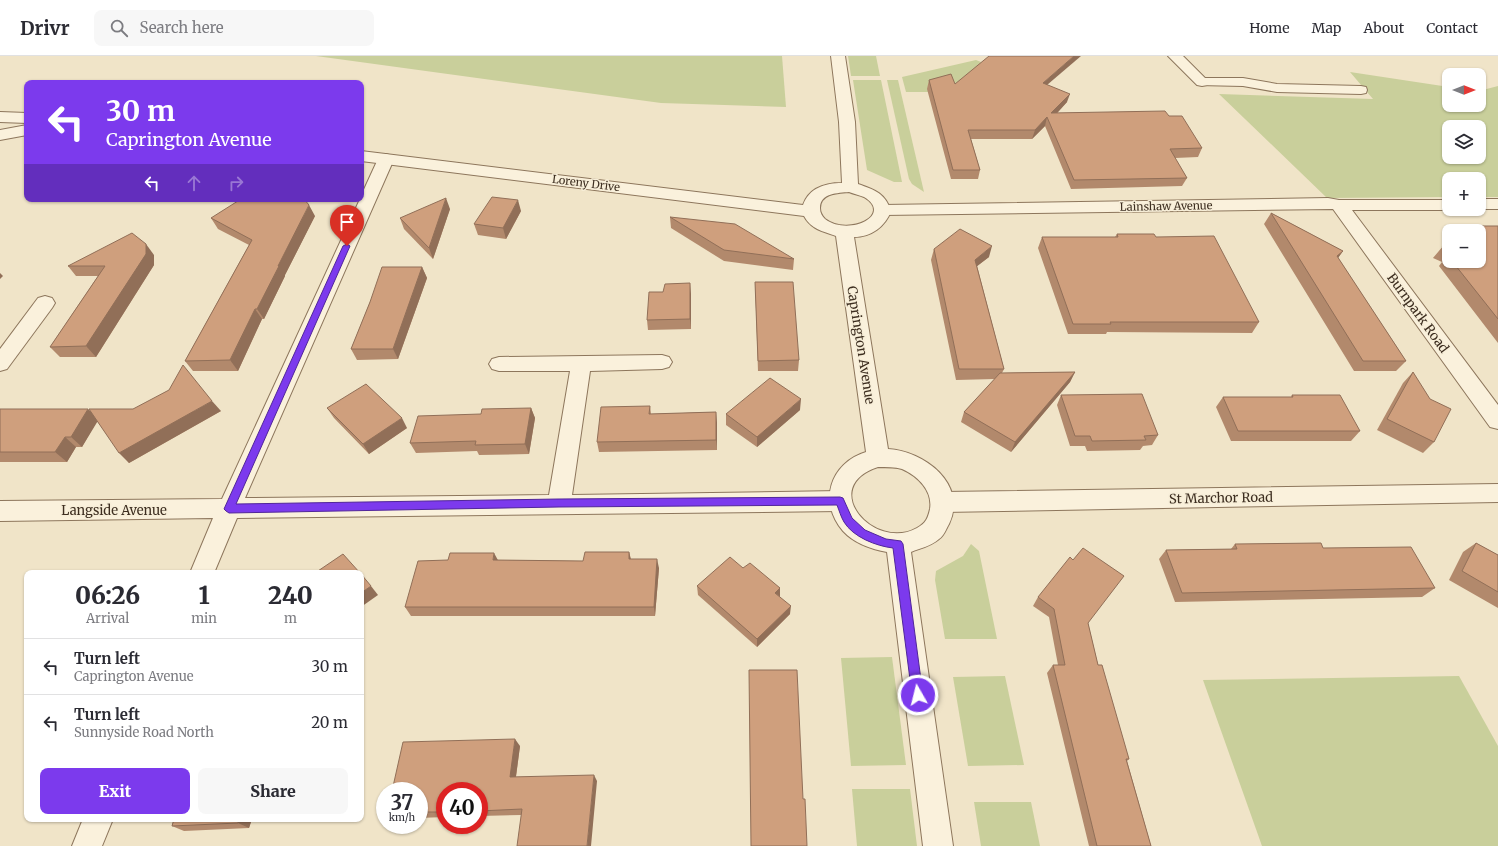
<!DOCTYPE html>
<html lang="en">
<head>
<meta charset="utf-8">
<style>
  :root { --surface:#fff; --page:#f7f7f7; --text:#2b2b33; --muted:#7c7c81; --line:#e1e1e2; --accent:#7c3aed }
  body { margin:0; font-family:Merriweather,serif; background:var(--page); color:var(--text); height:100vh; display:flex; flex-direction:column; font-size:15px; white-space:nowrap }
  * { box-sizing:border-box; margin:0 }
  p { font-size:13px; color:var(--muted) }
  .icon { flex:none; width:22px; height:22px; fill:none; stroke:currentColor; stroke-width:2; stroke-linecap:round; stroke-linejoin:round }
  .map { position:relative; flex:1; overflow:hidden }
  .drawer { position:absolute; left:24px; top:514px; width:340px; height:252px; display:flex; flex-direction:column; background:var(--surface); border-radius:8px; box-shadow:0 1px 3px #0004 }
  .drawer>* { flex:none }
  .top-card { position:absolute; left:24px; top:24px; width:340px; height:122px; border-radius:8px; box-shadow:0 1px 3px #0004; background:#7c3aed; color:#fff; overflow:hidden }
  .needle { width:26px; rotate:90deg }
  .buttons { position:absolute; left:1442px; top:12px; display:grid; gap:8px }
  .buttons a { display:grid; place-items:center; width:44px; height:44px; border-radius:8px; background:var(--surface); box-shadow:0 1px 3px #0004; font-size:20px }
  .speed { position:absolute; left:376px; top:726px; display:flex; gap:8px; font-size:20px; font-weight:700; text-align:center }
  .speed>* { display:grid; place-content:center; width:52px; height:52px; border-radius:50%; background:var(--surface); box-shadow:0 1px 3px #0004; line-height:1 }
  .speed small { font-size:10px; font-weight:400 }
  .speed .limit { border:6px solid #d22; background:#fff; color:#111 }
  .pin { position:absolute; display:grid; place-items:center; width:34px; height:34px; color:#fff; margin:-41px -17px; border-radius:50% 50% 50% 0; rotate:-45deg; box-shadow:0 0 4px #0007 }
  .pin .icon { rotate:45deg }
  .me { position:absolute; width:44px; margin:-22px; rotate:352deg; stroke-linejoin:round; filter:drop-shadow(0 0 3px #0008) }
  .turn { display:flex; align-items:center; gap:14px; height:84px; padding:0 16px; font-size:18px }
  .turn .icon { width:52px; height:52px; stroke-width:2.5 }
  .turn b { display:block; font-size:28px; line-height:34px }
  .lanes { display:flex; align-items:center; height:38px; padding:0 16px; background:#0003; justify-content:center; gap:20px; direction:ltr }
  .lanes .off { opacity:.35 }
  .eta { display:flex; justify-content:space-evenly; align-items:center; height:68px; text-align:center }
  .eta b { font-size:24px; font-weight:800; line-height:28px }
  .action { display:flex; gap:8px; margin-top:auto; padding:8px 16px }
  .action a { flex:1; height:46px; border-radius:8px; background:var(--accent); color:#fff; font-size:16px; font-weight:800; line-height:46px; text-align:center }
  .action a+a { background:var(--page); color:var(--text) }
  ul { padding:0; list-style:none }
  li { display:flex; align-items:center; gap:12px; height:56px; padding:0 16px; border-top:1px solid var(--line) }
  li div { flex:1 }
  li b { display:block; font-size:15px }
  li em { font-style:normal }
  header { display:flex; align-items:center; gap:24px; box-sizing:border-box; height:56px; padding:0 20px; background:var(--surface); border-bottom:1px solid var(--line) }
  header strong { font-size:19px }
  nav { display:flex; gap:22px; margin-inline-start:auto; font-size:14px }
  .search { width:280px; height:36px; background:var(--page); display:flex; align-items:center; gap:10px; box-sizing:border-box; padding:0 14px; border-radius:8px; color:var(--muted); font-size:15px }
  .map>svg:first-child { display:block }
</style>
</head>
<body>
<header>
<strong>Drivr</strong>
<div class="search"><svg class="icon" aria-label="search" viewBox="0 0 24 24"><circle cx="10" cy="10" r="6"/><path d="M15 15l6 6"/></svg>Search here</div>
<nav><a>Home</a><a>Map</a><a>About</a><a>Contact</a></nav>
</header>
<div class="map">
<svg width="1498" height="790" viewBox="0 0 1498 790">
  <rect width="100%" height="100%" fill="#f0e4c8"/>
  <g fill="#c9cf9b" fill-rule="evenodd">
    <path d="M316,0H782L786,51L661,47Z"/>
    <path d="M848,0H876L880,20H851Z"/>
    <path d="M976,4L986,8L966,24L935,33L936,36H906L902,21Z"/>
    <path d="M1350,16L1449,31V49H1479V35L1498,30V141H1479V123H1449V141L1327,142L1219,38L1373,43ZM1449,71H1479V101H1449Z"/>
    <path d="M853,24H881L902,126H894L867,114Z"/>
    <path d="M887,24H898L924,136L912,128L909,123Z"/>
    <path d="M971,488L979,495L997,583H945L935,524L936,515L963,500Z"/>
    <path d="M892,601L906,709L851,710L841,602Z"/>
    <path d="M1005,620L1024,709L968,710L953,621Z"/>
    <path d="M1459,620L1498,690V790H1262L1203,624Z"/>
    <path d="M852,733H910L917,790H857Z"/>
    <path d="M974,746H1031L1040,790H981Z"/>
  </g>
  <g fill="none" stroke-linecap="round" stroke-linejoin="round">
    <defs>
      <path id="service" d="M1202,22H1243L1277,28L1361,30L1366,31L1367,34L1366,37L1361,38L1277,36L1243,30L1198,29L1196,26L1198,23Z"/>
      <g id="minor">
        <path d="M1168,0H1183L1209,26L1207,29L1202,30L1197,29Z"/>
        <path d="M27,69V79L0,84V74Z"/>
        <path d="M386,98L392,100L394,103L245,442L549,439L570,315H499L492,313L489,308L492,303L499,301L662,299L669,301L672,306L669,311L662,313L590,315L572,439L840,435L848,438L852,445L848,452L840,455L237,462L214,517H190L213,462L0,465V445L222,443L360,143H361V140L378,103L380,100Z"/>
        <path d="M1328,142L1339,144H1449V153H1454L1449,154H1352L1498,349V373L1490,371L1333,153L883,159L877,158L874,154L877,150L883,149Z"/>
        <path d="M1479,143H1498V153H1478Z"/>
        <path d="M45,240L52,242L55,247L52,252L7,313L0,315V293L38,242Z"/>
        <path d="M1498,428V446L943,456L935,453L931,446L935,439L943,436Z"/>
        <path d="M83,763H113L102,790H72Z"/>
      </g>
      <g id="tertiary">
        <path d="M831,0H845L855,66L858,128C875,134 885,137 891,155C885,171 871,181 854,181L888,393C924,395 968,428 949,468C946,473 944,480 939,483C931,490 921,492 911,496L953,790H923L887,496C871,493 854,487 843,475C818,446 830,407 866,396L836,180C822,175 811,173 804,160L361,105V95L803,149C809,132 825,127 842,127L839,66ZM849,136C854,138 859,139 864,141C894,159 849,181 825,163C822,160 820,157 820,152C820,137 838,137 849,136ZM878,411C886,411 895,411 902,413C918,420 933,435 930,453C928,462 926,467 917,472C874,496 817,431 878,411Z"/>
        <path d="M0,56L27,57V67L0,66Z"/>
      </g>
    </defs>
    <use href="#service" stroke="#8d765c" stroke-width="2"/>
    <use href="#minor" stroke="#8d765c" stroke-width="2"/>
    <use href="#tertiary" stroke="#8d765c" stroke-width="2"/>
    <use href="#service" fill="#faf1dc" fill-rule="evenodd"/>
    <use href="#minor" fill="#faf1dc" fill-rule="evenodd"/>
    <use href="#tertiary" fill="#faf1dc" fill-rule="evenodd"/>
  </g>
  <g fill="#b2896c">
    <path d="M929,24L955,28L1048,29L1067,46L1057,57L1169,60L1202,92L1198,101L1175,102L1187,122L1182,130L1071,133L1045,70L1032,83H971L980,114L978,123H951L927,33Z"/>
    <path d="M450,153L433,203L404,173L400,162Z"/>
    <path d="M521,155L506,183L478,179L474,168Z"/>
    <path d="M1271,157L1343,195L1338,202L1406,305L1396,315H1354L1264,168Z"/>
    <path d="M315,160L285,219V220L264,263H262L238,315H193L185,305L249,189L218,173L211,162Z"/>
    <path d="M670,161L794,203L793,214L724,205L671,172Z"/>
    <path d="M1498,170V287L1439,210L1442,206L1433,202L1449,183V205H1479Z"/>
    <path d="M1117,178L1156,181L1259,266L1252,277L1107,276L1106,278H1068L1038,192L1042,181H1115Z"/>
    <path d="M934,193L989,201L977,210L1004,313L1002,317L1075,316L1070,326L1011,396L961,366L964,356L995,323L956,324L931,204Z"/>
    <path d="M154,199V209L96,301H60L50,291L98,220H76L68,210Z"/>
    <path d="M422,211L427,222L398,303L357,304L351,293L370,246Z"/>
    <path d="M755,226L799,304L798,315H758Z"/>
    <path d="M691,238V273L648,274L647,264Z"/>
    <path d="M1413,316L1434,386L1423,397L1377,374L1403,327Z"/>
    <path d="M1061,339L1158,379L1152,389L1143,390L1140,394L1087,395L1085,390H1070L1057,349Z"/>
    <path d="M1292,339L1360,375L1351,385H1231L1216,351L1223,341H1291Z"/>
    <path d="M650,350L651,358L716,356L717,394L599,396L597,386Z"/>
    <path d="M327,352L407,372L369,398L334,362Z"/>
    <path d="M531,352L535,362L529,398L479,399L477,395L416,397L410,387L481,358Z"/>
    <path d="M0,353L90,355H221L129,407L97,365L82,391H76L67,406H0Z"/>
    <path d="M800,354L757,391L726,369V358Z"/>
    <path d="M1476,487L1498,499V552L1449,524L1463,496Z"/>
    <path d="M1235,488L1323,492L1435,532L1422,541L1175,546L1159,503L1166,494L1231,493Z"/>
    <path d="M629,496L631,503L659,512L655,560H411L405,551L498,504L583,505Z"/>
    <path d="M743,512L780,541L790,558L757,591L698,539L697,530Z"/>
    <path d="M1038,541L1088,567L1098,609L1129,703L1127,705L1151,790H1089L1047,617L1053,609H1058L1049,561L1033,550Z"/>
    <path d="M520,690L516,721L597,725L521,759L479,760V735H445V761L419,762V735Z"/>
    <path d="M174,763H252L249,772L184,775L172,770Z"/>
  </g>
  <g fill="#916f58">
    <path d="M1074,0H1081L1040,35L1043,27Z"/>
    <path d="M1070,38L1067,46L1049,66L1051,57Z"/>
    <path d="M1047,61L1045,70L1032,83L1035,74Z"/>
    <path d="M446,142L450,153L433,203L429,192Z"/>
    <path d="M518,144L521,155L506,183L503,172Z"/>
    <path d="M309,149L315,160L285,219V220L264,263L257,253L278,210Z"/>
    <path d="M146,188L154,199V209L96,301L86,290Z"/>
    <path d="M992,190L989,201L972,214L975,204Z"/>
    <path d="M1343,195L1335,206L1337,200Z"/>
    <path d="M422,211L427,222L398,303L393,293Z"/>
    <path d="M0,217L3,220L0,223Z"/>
    <path d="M690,227L691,238V273L690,263Z"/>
    <path d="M255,253L262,263L238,315L230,304Z"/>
    <path d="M1075,316L1070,326L1011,396L1015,386Z"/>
    <path d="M801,343L800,354L757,391V381Z"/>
    <path d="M212,345L221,355L129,407L119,397Z"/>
    <path d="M531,352L535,362L529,398L525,388Z"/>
    <path d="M88,353L99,363L82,391L71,381Z"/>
    <path d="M716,356L717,367V394L716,384Z"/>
    <path d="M402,362L407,372L369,398L363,388Z"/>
    <path d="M65,381L76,391L67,406L55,396Z"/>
    <path d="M629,496L631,505L629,503Z"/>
    <path d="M494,497L499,506L493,504Z"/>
    <path d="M657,503L659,512L655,560L654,551Z"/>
    <path d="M371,530L378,539L361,551V537Z"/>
    <path d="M780,532V541L775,537Z"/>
    <path d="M791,550L790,558L757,591V583Z"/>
    <path d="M515,683L520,690L515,727L510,721Z"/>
    <path d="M594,719L597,725L591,790H587Z"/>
    <path d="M239,763H252L249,772L238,767Z"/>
  </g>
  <g fill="#cf9f7d" stroke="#916f58">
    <path d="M989,0H1074L1043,27L1070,38L1051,57L1165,55L1169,60H1182L1202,92L1170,93L1187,122L1074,124L1047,61L1035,74H968L980,114H953L929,24L951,18L955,28Z"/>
    <path d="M492,141L518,144L503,172L474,168Z"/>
    <path d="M446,142L429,192L400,162Z"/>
    <path d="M241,143H304L309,149L278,210H279L257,253H255L230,304L185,305L252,184L211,162Z"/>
    <path d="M1271,157L1343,195L1337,200L1406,305H1363Z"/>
    <path d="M670,161L735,168L794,203L724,194Z"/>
    <path d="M1459,170H1498V263L1452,205H1479V175H1455Z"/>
    <path d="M960,173L992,190L975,204L1004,313H959L934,193Z"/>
    <path d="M132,177L146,188V198L86,290L50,291L105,210H68Z"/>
    <path d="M1117,178H1154L1156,181L1214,180L1259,266H1110L1111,268H1073L1042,181H1118Z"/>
    <path d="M1449,183V195L1442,191Z"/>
    <path d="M382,211H422L393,293H351L370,246Z"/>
    <path d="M755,226H793L799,304L758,305Z"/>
    <path d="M690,227V263L647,264L649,236H663L665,228Z"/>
    <path d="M183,309L212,345L119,397L89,353H133L169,334Z"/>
    <path d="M1075,316L1015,386L964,356L1000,317Z"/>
    <path d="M1413,316L1430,343L1451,353L1434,386L1387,363Z"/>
    <path d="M770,322L801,343L757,381L726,358Z"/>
    <path d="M366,328L402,362L363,388L327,352Z"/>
    <path d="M1142,338L1158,379L1144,380L1146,384L1092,385L1090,380H1075L1061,339Z"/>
    <path d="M1292,339H1340L1360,375H1238L1223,341H1293Z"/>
    <path d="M650,350L649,358L716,356V384L597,386L601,351Z"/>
    <path d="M531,352L525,388L475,389L476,385L410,387L418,360L481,358L482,353Z"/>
    <path d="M0,353H88L71,381H65L55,396H0Z"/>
    <path d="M1321,487L1323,492L1411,491L1435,532L1182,537L1166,494L1237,493L1235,488Z"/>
    <path d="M1476,487L1498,499V536L1462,515Z"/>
    <path d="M1083,492L1124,520L1088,567L1098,609H1102L1129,703H1126L1151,790H1097L1053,609H1065L1054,553L1038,541L1070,501L1073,504Z"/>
    <path d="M585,496H629V503H657L654,551H405L418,505L448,504L450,497H494L493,504L583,505Z"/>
    <path d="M343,498L360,517H315Z"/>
    <path d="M730,501L743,512L750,507L780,532L775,537L791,550L757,583L697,530Z"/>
    <path d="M361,518L371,530L361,537Z"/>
    <path d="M749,614H797L803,743H805L807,790H751Z"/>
    <path d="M515,683L510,721L594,719L587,790H517L522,753L479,755V735H445V756H419V735H392L403,686Z"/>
    <path d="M174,763H239L238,767L172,770Z"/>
  </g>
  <path fill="#7c3aed" stroke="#51269a" d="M347,188L350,190L236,448L559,443L840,441L843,442L852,462L865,474L886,483L901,485L903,488L923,639L922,643L918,645L914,643L912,639L893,492C876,490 853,481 844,466C841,461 839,454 837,449L559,451L229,457L226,455L224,453L343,190Z"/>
  <g text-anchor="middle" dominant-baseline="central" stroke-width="3" stroke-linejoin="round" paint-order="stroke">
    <g font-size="11" fill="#3d2e20" stroke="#f7eed8">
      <text transform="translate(586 127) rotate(7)">Loreny Drive</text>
      <text transform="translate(1166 150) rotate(-1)">Lainshaw Avenue</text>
    </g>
    <g font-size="13" fill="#3d2e20" stroke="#f7eed8">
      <text transform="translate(1418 257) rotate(54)">Burnpark Road</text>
      <text transform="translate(861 289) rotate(81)">Caprington Avenue</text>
      <text transform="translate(1221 442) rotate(-1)">St Marchor Road</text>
      <text x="114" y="454">Langside Avenue</text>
    </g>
  </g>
</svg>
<div class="buttons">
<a><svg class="needle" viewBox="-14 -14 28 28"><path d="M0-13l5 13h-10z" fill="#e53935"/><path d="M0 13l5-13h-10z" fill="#7c7c81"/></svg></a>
<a><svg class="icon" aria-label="layers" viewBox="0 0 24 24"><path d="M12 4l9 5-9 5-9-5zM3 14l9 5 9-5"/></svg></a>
<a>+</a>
<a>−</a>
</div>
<div class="speed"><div>37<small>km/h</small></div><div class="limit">40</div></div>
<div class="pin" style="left:347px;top:190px;background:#d93025"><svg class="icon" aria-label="arrive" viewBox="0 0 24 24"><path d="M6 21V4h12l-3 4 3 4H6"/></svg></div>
<svg class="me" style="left:918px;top:639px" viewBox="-20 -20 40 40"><circle r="17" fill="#7c3aed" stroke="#fff" stroke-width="3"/><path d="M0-11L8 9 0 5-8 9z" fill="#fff"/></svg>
<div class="top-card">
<div class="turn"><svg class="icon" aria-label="left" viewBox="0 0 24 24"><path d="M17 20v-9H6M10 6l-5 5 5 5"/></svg><div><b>30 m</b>Caprington Avenue</div></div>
<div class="lanes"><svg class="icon" aria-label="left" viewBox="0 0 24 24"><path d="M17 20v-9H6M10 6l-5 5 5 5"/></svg><svg class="icon off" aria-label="ahead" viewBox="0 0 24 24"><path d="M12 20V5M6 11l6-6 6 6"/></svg><svg class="icon off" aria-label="right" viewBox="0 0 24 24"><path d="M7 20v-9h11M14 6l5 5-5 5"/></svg></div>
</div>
<section class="drawer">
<div class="eta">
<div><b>06:26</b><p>Arrival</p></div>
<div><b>1</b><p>min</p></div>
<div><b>240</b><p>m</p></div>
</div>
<ul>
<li><svg class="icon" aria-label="left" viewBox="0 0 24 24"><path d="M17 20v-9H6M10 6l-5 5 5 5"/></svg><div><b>Turn left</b><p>Caprington Avenue</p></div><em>30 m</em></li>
<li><svg class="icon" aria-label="left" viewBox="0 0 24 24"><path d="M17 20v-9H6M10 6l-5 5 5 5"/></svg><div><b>Turn left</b><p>Sunnyside Road North</p></div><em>20 m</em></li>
</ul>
<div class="action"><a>Exit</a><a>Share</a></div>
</section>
</div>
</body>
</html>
